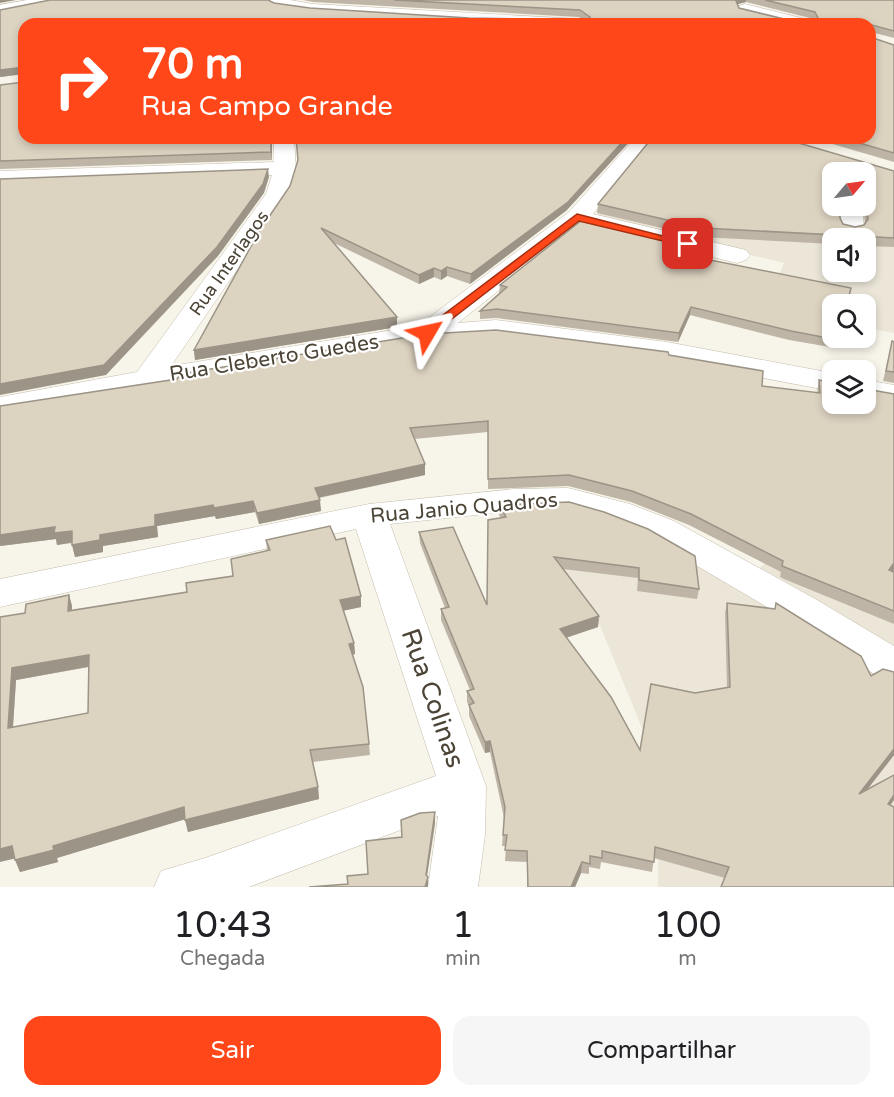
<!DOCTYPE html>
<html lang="pt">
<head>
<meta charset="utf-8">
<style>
  :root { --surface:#fff; --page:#f6f6f6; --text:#202124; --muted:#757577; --accent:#ff4719 }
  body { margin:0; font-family:"Varela Round",sans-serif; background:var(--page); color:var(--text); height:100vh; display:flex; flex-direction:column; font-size:22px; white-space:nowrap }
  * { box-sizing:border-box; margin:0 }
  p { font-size:20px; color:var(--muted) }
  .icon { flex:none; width:33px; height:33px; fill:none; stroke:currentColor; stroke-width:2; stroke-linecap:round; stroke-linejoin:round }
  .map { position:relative; height:887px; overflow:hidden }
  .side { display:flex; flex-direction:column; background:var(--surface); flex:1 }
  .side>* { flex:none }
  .hud { position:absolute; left:18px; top:18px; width:858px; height:126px; border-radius:18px; box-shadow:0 3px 9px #0003; background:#ff4719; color:#fff; overflow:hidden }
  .needle { width:39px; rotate:61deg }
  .controls { position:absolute; left:822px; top:162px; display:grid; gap:12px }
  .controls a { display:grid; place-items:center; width:54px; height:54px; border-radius:12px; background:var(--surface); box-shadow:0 3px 9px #0003; font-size:30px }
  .pin { position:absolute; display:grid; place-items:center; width:51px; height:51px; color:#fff; margin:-26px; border-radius:12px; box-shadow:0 3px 9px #0006 }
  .me { position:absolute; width:66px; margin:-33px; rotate:54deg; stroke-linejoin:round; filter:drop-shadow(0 0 4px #0008) }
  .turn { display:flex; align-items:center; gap:21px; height:126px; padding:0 24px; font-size:27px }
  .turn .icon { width:78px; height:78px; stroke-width:2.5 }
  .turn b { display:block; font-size:42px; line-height:51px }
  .eta { display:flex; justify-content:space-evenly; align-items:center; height:102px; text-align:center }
  .eta b { font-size:36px; font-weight:600; line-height:42px }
  .button { display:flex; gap:12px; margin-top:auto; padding:12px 24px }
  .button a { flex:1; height:69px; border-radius:18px; background:var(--accent); color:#fff; font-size:24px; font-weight:600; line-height:69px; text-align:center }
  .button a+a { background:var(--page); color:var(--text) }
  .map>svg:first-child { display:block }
</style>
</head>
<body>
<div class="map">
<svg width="894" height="887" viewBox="0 0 894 887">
  <rect width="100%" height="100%" fill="#f7f4ea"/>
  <g fill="#ebe6d8" fill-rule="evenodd">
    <path d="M832,172V206H866L894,190V333L866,328V304L766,308L784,263L595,218L636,176ZM832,238H866V272H832Z"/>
    <path d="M894,469V887H658L659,806L646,738L592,606L566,608L560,550L569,505L741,586L766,562Z"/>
  </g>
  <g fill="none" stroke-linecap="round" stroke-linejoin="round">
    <defs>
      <g id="minor">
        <path d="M27,0H59L56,3L0,15V5Z"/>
        <path d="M257,0H290L313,4L579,19L587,24C544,24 276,21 257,0Z"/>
        <path d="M745,4L813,21L815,24H787L739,12L737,9L739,6Z"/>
        <path d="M274,138H294L296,168L289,194L171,366L418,326L569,212L635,138H656L593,214L746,250L750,255L746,260L737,263L581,225L458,323L496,320L667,342L832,373V391L667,360L496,338L427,342L147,388L0,415V397L137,372L266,194L272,175L0,185V171L274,162Z"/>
        <path d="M840,206H862L864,227L861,232L852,234L843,232L840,227Z"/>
        <path d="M866,380L894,385V403L866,398Z"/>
        <path d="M568,488L630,504L674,521L817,600L894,646V682L879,677L789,620L648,537L604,520L568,510L514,511L390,524L486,786L485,835L478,887H428L438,816L249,887H154L161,871L205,858L436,776L356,529L0,607V579L369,504L514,489Z"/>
      </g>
    </defs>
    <use href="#minor" stroke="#c4bcab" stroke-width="1"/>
    <use href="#minor" fill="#fff" fill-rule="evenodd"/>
  </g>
  <g fill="#beb5a6" fill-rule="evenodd">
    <path d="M303,0H894V38L871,32L24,74L0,77V10L274,3L310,8L469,18L583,20L579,17L313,2ZM746,2L814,19V20H788L739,8L738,4Z"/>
    <path d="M894,45V162L812,138H870Z"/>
    <path d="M0,85L272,138V160L0,169Z"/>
    <path d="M652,138H782L894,171V247L866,246V238H832V244L701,237L597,213L598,204ZM832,172H866V206H864L865,223L864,225L855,227L843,224L840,218V206H832Z"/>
    <path d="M298,160L567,210L470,284L447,276L441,280L434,277L419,284L334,243L397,327L195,360L194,350L290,186Z"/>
    <path d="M670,252L839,338L836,348L789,340L690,315L678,342L496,318L480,319V311L499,293L500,285Z"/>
    <path d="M892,341L894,342V383L883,381Z"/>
    <path d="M669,355L762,386L817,393L819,380L894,394V570L893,571L894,572V624L784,579L780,577L781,572L689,525L631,502L568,486L488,489V432L414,439L425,464V475L319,498L321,511L259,524L255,512L216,519L215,516L157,526L158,537L103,546V552L75,557L72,543L57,545L56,539L0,546V406Z"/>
    <path d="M500,505L699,589L697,599L637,591L638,578L563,569L599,616L598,627L566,638L640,750L695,693L727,688L725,613L727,603L871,676L894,672V755L867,790L725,878L654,858L652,872L601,862L600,869L589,867V874L581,873L575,887H527V862L505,861L506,846H502L504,818L490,752L485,753L469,716V706L467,702V691L470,690L441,620V609L445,608L420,543L419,532L487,604L501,518L499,515Z"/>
    <path d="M266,540L361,596V607L343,611L354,643L355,654L353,655L369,744L370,755L313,762L318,787L319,799L188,832L185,819L57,858L58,862L20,872L15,858L0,617L25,613L69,595L72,606V610L187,592L233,576L267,551ZM89,667L88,713L13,728L16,680Z"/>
  </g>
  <g fill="#9b9487">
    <path d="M0,0H16L0,3Z"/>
    <path d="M737,0H746V2L738,4L735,8L736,1Z"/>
    <path d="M24,67V74L0,77V70Z"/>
    <path d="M271,138H272V160L271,152Z"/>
    <path d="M626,138H633L567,210L470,284L471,274Z"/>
    <path d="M268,169L269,177L264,193L218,256L106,375L0,395V384Z"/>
    <path d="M447,267V276L441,280V271Z"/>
    <path d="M434,268V277L419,284V275Z"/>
    <path d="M691,307L690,315L678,342L679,333Z"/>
    <path d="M397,317V327L195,360L194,350Z"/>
    <path d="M425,464V475L316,498L315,488Z"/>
    <path d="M320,500L321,511L259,524L257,513Z"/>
    <path d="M253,501L255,512L216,519L215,516L157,526L158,537L103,546V552L75,557L72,545L155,515L213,505Z"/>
    <path d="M55,527L72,531L74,542L57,545L56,539L0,546V535Z"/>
    <path d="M894,563V570L886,581L889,570Z"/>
    <path d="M69,595L72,606L71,623L68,611Z"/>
    <path d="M361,596V607L341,611L340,600Z"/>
    <path d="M599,616L598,627L559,640L560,629Z"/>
    <path d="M354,643L355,654L350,655L349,644Z"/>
    <path d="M89,655L92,666L16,680L12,740L8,728L12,668Z"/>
    <path d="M490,741V752L485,753V742Z"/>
    <path d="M894,749V755L855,805L859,794Z"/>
    <path d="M318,787L319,799L188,832L185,820Z"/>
    <path d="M894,795V800L884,814L888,804Z"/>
    <path d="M184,807L186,819L57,858L58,862L20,872L15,860L53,846Z"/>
    <path d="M435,812V824L426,883L428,877V887H425L426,875Z"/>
    <path d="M12,846L17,858L0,862V849Z"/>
    <path d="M582,862L581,873L575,887H571Z"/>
  </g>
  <g fill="#ddd3c1" stroke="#9b9487" stroke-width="1.5" fill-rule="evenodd">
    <path d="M50,0H268L274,3L310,8L469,18L587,20L590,17L580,10L394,0H737L736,1L739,8L788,20H816L818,18L815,12L765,0H894V31L872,25L870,27V24H24V76V67L0,70V10Z"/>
    <path d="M870,37L894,45V153L842,138H870Z"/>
    <path d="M24,82V138H271V152L0,161V85Z"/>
    <path d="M296,138H626L568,202L471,274L447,267L441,271L434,268L419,275L321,228L397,317L194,350L260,230L290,186L298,160Z"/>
    <path d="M652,138H782L894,171V238L702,228L598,204ZM832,172H866V196L868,219L864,225L855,227L843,224L840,218V206H832Z"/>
    <path d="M268,169L263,184L217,247L104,365L0,384V179Z"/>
    <path d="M582,220L671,241L670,252L851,288L847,304H832V338H839L838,340L791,331L691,307L679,333L497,309L480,311L507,287L500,285Z"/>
    <path d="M496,330L668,352L669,355L763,371L762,386L820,393L819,380L832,383V404H866V389L894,394V563L889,570L894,572V611L787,568L782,566L783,561L691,514L632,491L569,475L488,479V421L410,428L425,464L315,488L320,500L257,513L253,501L214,508L213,505L155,515V526L100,535V540L72,545V531L54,533L55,527L0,535V406L177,379L180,374L427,334Z"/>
    <path d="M892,341L894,342V372L886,371Z"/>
    <path d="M569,502L604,512L648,529L695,556L699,589L639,580V568L554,557L599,616L560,629L611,697L640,750L651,684L695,693L730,687L727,603L775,609L776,603L861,656L871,676L883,669L894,672V749L859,794L894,775V795L888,804L894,807V887H721L729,867L655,847L654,862L602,851V858L590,856V864L582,862L571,887H528L527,851L505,850L507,835H503L505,807L490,741L485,742L469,705L474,703L467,691L474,689L441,609L449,607L419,532L453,527L487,605L488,520L506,517L500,505Z"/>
    <path d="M330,526L336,540L345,538L361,596L340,600L354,643L349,644L363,687L369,744L310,750L318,787L185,820L184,807L53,846L54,850L15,860L12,846L0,849V617L25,613L26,604L69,595L68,611L187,592L186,583L233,576L231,559L270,550L266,540ZM89,655L88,713L8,728L12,668Z"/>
    <path d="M435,812L426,875L428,877L425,887H309L348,884L347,876L368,874L366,841L402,837L401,820L420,813Z"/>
  </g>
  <path fill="#ff4719" stroke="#a62e10" stroke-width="1.5" d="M577,214L694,244L688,247L579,221L431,335H423V330Z"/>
  <g text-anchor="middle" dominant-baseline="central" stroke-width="4.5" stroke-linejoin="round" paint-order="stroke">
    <g font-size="18" fill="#4c4537" stroke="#fff">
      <text transform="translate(229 263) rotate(-55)">Rua Interlagos</text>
    </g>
    <g font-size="21" fill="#4c4537" stroke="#fff">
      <text transform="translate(274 358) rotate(-9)">Rua Cleberto Guedes</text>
      <text transform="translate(464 508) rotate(-5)">Rua Janio Quadros</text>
    </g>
    <g font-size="26" fill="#4c4537" stroke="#fff">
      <text transform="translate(433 698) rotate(71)">Rua Colinas</text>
    </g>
  </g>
</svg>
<div class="controls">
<a><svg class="needle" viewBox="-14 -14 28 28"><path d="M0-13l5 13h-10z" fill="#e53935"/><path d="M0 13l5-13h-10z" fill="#757577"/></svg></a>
<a><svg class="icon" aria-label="sound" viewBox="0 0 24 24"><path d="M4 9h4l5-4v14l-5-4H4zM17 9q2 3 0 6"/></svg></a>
<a><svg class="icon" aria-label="search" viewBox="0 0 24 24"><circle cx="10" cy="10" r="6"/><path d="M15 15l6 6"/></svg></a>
<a><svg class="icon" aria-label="layers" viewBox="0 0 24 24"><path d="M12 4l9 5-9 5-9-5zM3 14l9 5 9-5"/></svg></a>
</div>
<div class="pin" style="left:688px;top:244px;background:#d93025"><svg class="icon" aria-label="arrive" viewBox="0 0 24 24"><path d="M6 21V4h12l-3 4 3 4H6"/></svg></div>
<svg class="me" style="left:427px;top:333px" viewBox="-20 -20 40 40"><path d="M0-17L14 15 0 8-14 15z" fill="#ff4719" stroke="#fff" stroke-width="4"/></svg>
<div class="hud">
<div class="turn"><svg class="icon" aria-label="right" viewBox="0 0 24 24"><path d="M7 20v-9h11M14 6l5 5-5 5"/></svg><div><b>70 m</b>Rua Campo Grande</div></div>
</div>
</div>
<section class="side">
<div class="eta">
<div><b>10:43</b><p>Chegada</p></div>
<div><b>1</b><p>min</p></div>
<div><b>100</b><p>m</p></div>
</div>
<div class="button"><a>Sair</a><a>Compartilhar</a></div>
</section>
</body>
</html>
